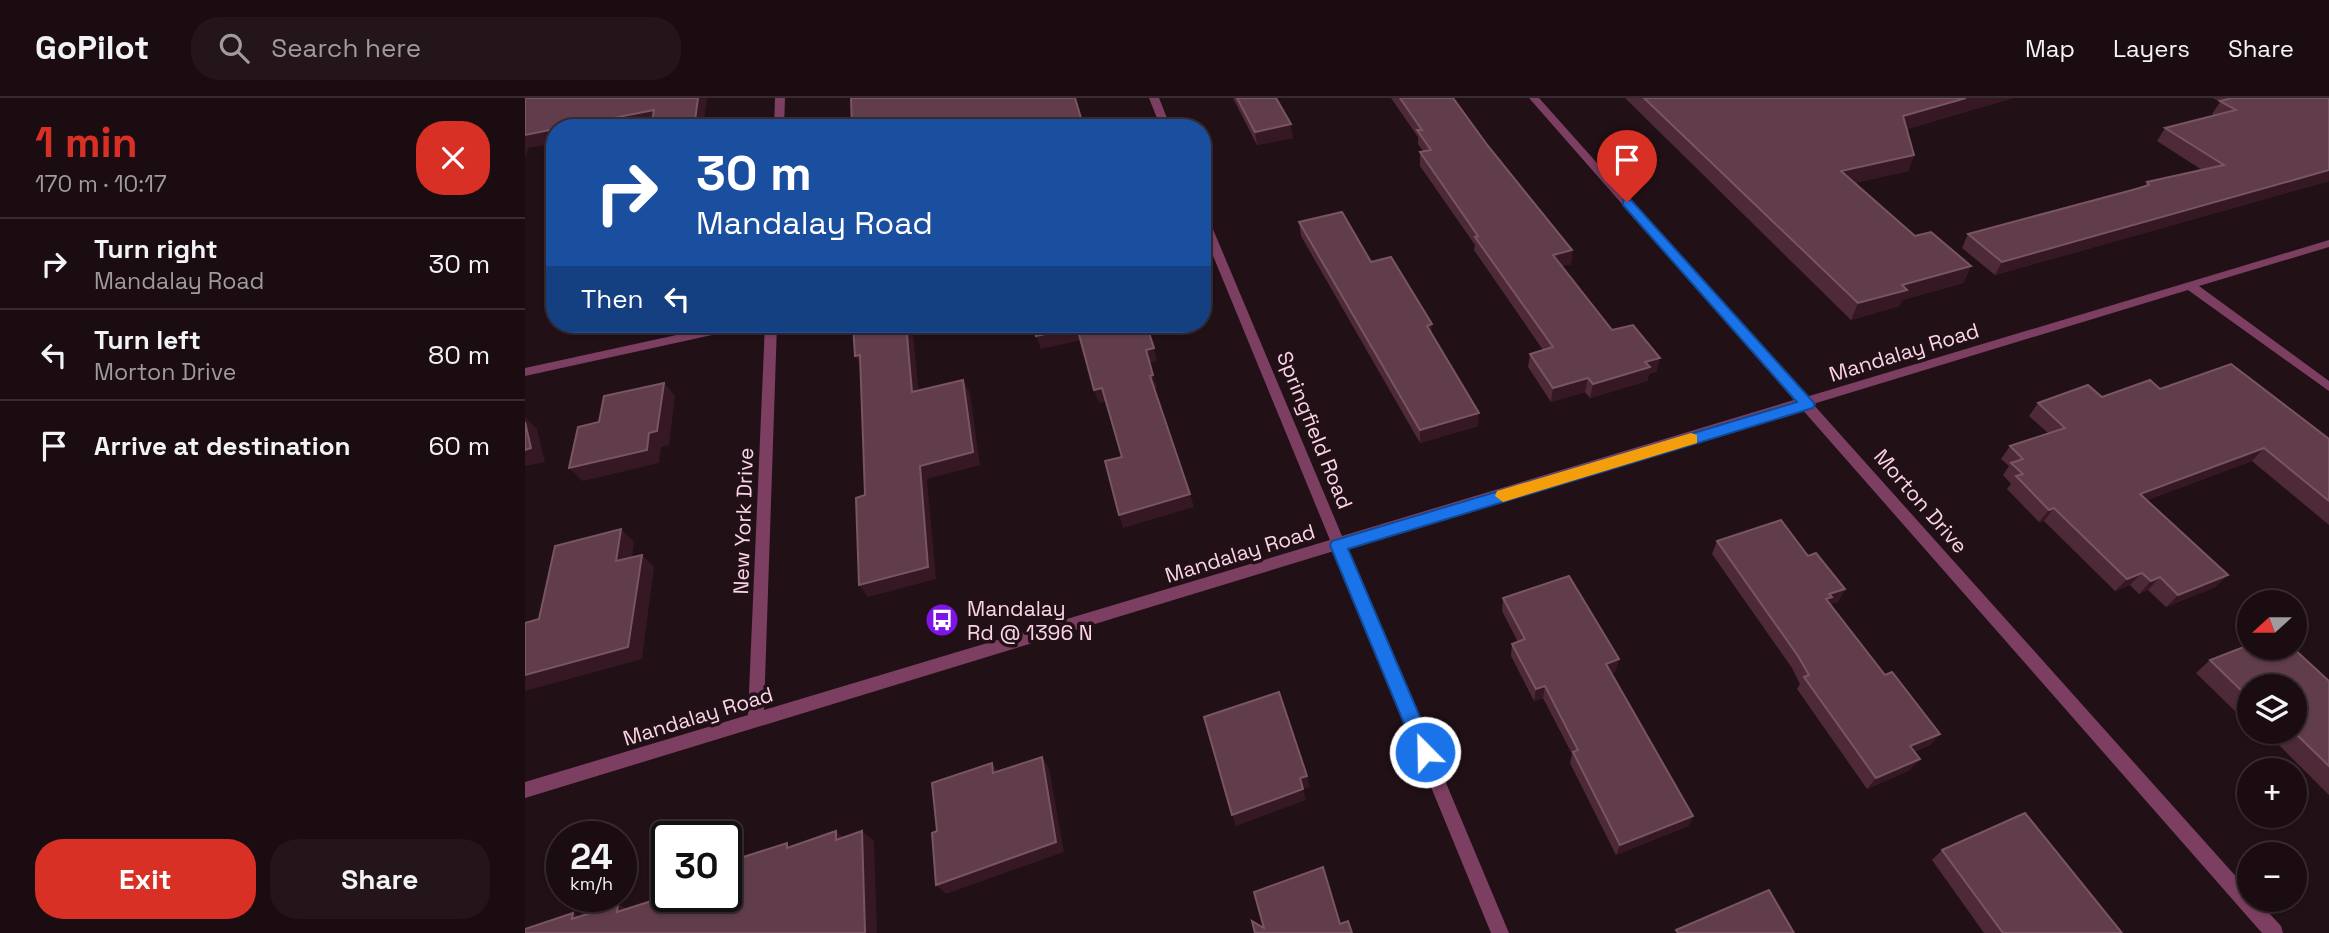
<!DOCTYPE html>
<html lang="en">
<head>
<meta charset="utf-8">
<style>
  :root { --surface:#1a0c11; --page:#23151a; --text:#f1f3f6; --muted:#9f9b9f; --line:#382c31; --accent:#d93025 }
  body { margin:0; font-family:"Space Grotesk",sans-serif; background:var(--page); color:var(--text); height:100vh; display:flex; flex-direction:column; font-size:26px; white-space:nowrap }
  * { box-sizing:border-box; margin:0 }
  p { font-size:23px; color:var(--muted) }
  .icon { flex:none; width:38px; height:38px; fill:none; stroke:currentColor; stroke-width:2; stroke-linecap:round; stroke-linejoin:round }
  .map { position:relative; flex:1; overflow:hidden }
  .drawer { display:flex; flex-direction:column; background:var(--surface); width:525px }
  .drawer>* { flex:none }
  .guide { position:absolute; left:21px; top:21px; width:665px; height:214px; border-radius:28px; box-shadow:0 2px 5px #0004,0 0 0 2px var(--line); background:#1a4fa0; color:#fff; overflow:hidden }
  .needle { width:46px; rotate:249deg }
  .tools { position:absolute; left:1712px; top:492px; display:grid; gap:14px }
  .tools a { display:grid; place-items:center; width:70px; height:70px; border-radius:50%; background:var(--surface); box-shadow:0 2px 5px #0004,0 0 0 2px var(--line); font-size:35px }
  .speed { position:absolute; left:21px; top:723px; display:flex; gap:14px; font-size:35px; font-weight:700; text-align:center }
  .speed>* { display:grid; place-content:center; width:91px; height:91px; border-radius:50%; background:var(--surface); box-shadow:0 2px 5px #0004,0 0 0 2px var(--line); line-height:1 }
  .speed small { font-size:18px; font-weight:400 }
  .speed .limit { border:4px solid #111; border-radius:10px; background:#fff; color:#111 }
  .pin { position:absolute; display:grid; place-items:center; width:60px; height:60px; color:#fff; margin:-72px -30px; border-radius:50% 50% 50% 0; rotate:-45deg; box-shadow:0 0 7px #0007 }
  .pin .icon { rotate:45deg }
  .me { position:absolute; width:77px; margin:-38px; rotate:337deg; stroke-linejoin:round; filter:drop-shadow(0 0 5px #0008) }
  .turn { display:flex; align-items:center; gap:24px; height:147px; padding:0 35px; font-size:32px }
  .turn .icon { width:91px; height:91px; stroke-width:2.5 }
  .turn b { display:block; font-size:49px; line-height:60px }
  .then { display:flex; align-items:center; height:66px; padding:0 35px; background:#0003; gap:14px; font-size:26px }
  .round { display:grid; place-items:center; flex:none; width:74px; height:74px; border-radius:28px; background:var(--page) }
  .summary { display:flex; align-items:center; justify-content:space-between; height:119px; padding:0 35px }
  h1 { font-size:42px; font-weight:700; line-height:52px; color:var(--accent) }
  .primary-button { display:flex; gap:14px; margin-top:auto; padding:14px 35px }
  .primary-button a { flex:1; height:80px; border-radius:28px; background:var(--accent); color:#fff; font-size:28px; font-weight:700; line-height:80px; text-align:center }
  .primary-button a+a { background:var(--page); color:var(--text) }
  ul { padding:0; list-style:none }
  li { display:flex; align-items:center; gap:21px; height:91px; padding:0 35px; border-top:2px solid var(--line) }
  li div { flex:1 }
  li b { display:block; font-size:26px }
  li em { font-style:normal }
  header { display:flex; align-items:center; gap:42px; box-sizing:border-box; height:98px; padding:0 35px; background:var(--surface); border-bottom:2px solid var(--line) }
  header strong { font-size:33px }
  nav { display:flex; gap:38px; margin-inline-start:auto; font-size:24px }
  .search { width:490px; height:63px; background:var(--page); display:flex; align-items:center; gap:18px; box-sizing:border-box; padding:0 24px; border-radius:28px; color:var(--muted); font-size:26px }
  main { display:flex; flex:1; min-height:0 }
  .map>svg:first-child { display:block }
</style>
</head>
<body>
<header>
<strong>GoPilot</strong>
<div class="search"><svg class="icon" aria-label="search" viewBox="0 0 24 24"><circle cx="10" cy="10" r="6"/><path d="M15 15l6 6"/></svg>Search here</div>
<nav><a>Map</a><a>Layers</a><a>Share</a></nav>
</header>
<main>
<section class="drawer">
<div class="summary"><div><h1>1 min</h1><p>170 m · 10:17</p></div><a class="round" style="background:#d93025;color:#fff"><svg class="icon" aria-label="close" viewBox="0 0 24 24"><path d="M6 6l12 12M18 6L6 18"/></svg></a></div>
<ul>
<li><svg class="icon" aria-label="right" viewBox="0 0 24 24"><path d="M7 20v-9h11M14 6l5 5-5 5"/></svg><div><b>Turn right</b><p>Mandalay Road</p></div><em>30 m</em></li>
<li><svg class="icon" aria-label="left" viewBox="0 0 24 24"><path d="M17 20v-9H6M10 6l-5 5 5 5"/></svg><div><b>Turn left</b><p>Morton Drive</p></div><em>80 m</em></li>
<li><svg class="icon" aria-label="arrive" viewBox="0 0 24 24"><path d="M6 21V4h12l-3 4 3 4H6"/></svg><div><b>Arrive at destination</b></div><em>60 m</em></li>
</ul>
<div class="primary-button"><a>Exit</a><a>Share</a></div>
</section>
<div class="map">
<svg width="1804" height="835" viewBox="0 0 1804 835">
  <rect width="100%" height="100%" fill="#221017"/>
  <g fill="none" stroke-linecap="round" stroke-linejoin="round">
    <g fill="#7d3f61" fill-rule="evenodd">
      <path d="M250,0H260L259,30H249Z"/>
      <path d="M624,0H634L646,30H636Z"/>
      <path d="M1004,0H1014L1281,299L1804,142V149L1674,188L1804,283V293L1663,192L1288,306L1724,793V802H1732L1756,828L1758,835H1737L1276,310L822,449L984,835H966L809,453L0,700V684L223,617L240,226H252L239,612L805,442L677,131V114L682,117L817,438L1269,302Z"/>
      <path d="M202,226H225L219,230L0,278V270Z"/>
    </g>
  </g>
  <g fill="#4e2a38">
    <path d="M708,0H751L768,40L732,47Z"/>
    <path d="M866,0H928L963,48L1047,152L1046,166L1037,168L1087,232L1132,273L1124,276L1122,283L1065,300L1060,294L1026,304L1003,269L1005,256L1018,252L949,152L950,147L895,68V54L898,53L893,46V39Z"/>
    <path d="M1100,0H1488L1382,31L1389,57L1383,73L1329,85L1390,138L1446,168L1438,185L1377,202L1374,208L1326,222Z"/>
    <path d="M1688,0H1804V83L1470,177L1437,150L1443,136L1620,88L1622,84L1677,72L1632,43L1640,30L1689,17L1687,16L1695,4Z"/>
    <path d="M774,124L846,164L907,236L953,328L895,345L776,138Z"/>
    <path d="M1635,291L1804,341V427L1727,363L1622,402L1703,477L1690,489L1641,509L1623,492L1614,496L1605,487L1590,493L1519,423L1514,424L1482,391L1486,386L1478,377L1484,368L1476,361L1485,348L1523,335L1504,318L1513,305L1577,299Z"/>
    <path d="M1192,443L1283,458L1320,491L1313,504L1305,506L1360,577L1415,636L1405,647L1389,654L1385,672L1342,691L1272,591L1275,586L1267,570L1187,456Z"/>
    <path d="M978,500L1094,561L1090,574L1086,575L1168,718L1163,728L1091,757L1045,665L1047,656L1018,600L1009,603L986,558L987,546L993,544L977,513Z"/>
    <path d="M1685,562L1804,583V697L1741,634H1769L1724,588V620L1722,621L1714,613L1711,614L1671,575Z"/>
    <path d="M1417,752L1597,835H1459L1407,762Z"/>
  </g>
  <g fill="#351823">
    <path d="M173,0H182L178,30H169Z"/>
    <path d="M1441,0H1488L1372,34L1378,18Z"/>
    <path d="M129,12L137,25L110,30H37Z"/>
    <path d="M766,26L768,40L732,47L730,34Z"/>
    <path d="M30,31V45L3,50L0,61V37Z"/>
    <path d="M1389,57L1383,73L1310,89L1316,73Z"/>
    <path d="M1804,72V83L1470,177L1477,164Z"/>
    <path d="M1047,152L1046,166L1027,170L1028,157Z"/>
    <path d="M1446,168L1438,185L1377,202L1374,208L1326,222L1333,205L1377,187Z"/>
    <path d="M381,226H387L395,307L387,294Z"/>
    <path d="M907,226V240L902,228Z"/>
    <path d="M552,229L557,242L516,251L511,238Z"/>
    <path d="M629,250L632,263L624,265L621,252Z"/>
    <path d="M335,257L337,271L330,258Z"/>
    <path d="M1135,260L1132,273L1124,276L1122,283L1065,300L1068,286L1120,264Z"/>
    <path d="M628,277L632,290L629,291L625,278Z"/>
    <path d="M1063,280L1060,294L1026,304L1028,290Z"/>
    <path d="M438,282L445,295L455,367L402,381L411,481L343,499L334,487Z"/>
    <path d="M139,285L150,298L144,347L136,349L134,365L58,383L44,370L124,335Z"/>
    <path d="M577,290L582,303L574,305L569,292Z"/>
    <path d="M954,315L953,328L895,345V332Z"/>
    <path d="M0,319L12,331L20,364L0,368Z"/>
    <path d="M1739,350L1727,363L1604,409L1615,396Z"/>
    <path d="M665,396L669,409L598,430L594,417Z"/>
    <path d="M1529,410L1519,423L1514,424L1524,412Z"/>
    <path d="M96,431L109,444L105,476L91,463Z"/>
    <path d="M117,457L129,469L117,561L0,593V577Z"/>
    <path d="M1617,475L1605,487L1590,493L1602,481Z"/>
    <path d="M1703,477L1690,489L1641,509L1653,497Z"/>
    <path d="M1635,479L1623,492L1614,496L1626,483Z"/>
    <path d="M1320,491L1313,504L1302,507L1294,514L1304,496Z"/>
    <path d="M1094,561L1090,574L1078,578L1081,566Z"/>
    <path d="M1020,588L1018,600L1009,603L1011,591Z"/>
    <path d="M1415,636L1405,647L1376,659L1385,648Z"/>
    <path d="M517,659L524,670L539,754L421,796L411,787Z"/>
    <path d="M1395,661L1385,672L1342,691L1351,680Z"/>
    <path d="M467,665L475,676L468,675Z"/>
    <path d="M782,678L785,689L777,691L775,680Z"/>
    <path d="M778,691L781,702L711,728L707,717Z"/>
    <path d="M1168,718L1163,728L1091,757L1095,747Z"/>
    <path d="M311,733L323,743L311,742Z"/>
    <path d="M337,733L349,743L352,835H340Z"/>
    <path d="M93,806L110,815L92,814Z"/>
    <path d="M48,815L66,824L47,821Z"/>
  </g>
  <g fill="#613c4b" stroke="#795463" stroke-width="2">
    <path d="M0,0H173L169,30H126L129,12L37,30H30V31L0,37Z"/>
    <path d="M326,0H550L559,30H327Z"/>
    <path d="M712,0H751L766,26L730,34Z"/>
    <path d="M875,0H928L963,48L1047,152L1028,157L1087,232L1108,227L1135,260L1120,264L1125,269L1068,286L1063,280L1028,290L1005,256L1028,249L950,139L953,138L895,54L906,52L892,32H897Z"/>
    <path d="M1119,0H1441L1378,18L1389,57L1316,73L1390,138L1406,134L1446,168L1377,187L1382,192L1333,205Z"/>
    <path d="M1707,0H1804V72L1477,164L1443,136L1611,91L1624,87L1622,84L1699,67L1640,30L1711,12L1695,3Z"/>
    <path d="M817,114L846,164L866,159L907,226L902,228L954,315L895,332L774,124Z"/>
    <path d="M328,226H381L387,294L438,282L448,354L395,368L403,469L334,487L331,400L340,397L335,257L330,258Z"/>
    <path d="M509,226H621L629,250L621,252L628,277L625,278L665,396L594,417L580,363L597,359L577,290L569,292L552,229L511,238Z"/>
    <path d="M1706,266L1804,341V403L1739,350L1615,396L1703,477L1653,497L1635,479L1626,483L1617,475L1602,481L1529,410L1524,412L1491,378L1498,376L1486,365L1498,361L1485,348L1540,330L1513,305L1563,287L1577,299L1625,282L1635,291Z"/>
    <path d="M139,285L132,333L124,335L122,352L44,370L53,329L74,324L79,298Z"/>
    <path d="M0,324L6,350L0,352Z"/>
    <path d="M1256,422L1283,458L1291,455L1320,491L1304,496L1307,499L1301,501L1360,577L1367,574L1415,636L1385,648L1395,661L1351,680L1279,579L1284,577L1273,558L1192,443Z"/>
    <path d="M96,431L91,463L117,457L103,549L0,577V525L14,521L30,448Z"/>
    <path d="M1044,478L1094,561L1081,566L1168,718L1095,747L1048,654L1053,652L1020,588L1011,591L987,546L1000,541L978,500Z"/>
    <path d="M1724,547V550H1768L1804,583V668L1769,634V588H1724V600L1685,562Z"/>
    <path d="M754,594L782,678L775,680L778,691L707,717L679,619Z"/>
    <path d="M517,659L531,744L411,787L407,735L412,733L407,685L467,665L468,675Z"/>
    <path d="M1500,715L1597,835H1478L1417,752Z"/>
    <path d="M311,733V742L337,733L340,835H0V831L48,815L47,821L93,806L92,814L142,798H201V772L211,769L212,761L262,745V750Z"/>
    <path d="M798,769L815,826L823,823L827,835H730L727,823L739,830L729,794Z"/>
    <path d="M1244,792L1269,835H1153L1151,832Z"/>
  </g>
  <path fill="#1a73e8" stroke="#114b97" stroke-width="2" d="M1098,102H1106L1290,306L1288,310L823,451L910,654L907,660L900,663L893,660L891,654L805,447L807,443L1272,304L1098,107Z"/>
  <path fill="#f59e0b" d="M1166,335L1172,337V345L978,404L970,398L972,393Z"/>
  <defs>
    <symbol id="bus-disc" viewBox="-11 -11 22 22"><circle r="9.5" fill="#7e14e8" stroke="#221017"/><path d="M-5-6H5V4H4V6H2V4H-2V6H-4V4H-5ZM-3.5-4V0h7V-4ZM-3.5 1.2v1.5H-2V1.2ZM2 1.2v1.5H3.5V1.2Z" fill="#fff"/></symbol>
  </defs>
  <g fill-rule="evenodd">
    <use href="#bus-disc" x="398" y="503" width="38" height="38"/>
  </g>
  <g text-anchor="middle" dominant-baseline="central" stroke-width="7" stroke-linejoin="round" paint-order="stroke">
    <g font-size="21" fill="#fbd4e7" stroke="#221017">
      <text transform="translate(1379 254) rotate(-17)">Mandalay Road</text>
      <text transform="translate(790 332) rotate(68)">Springfield Road</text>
      <text transform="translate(1396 403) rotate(49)">Morton Drive</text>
      <text transform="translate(218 423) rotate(-88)">New York Drive</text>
      <text transform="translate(715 455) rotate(-17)">Mandalay Road</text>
      <text transform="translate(173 618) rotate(-17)">Mandalay Road</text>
    </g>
    <g font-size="21" fill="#fbd4e7" stroke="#221017" text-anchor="start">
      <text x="442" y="510">Mandalay<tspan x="442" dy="24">Rd @ 1396 N</tspan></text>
    </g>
  </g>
</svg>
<div class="tools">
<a><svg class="needle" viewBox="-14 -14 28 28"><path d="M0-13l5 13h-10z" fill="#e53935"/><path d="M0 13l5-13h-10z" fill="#9f9b9f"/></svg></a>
<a><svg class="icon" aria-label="layers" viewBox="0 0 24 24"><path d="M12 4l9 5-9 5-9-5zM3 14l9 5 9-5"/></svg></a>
<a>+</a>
<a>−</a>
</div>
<div class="speed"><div>24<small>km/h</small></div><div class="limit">30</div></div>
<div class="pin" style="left:1102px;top:104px;background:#d93025"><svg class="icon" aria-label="arrive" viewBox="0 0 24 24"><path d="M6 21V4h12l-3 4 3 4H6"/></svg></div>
<svg class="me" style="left:900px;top:654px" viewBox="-20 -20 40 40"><circle r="17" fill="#1a73e8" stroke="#fff" stroke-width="3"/><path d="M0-11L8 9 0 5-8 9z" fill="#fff"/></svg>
<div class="guide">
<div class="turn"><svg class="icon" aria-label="right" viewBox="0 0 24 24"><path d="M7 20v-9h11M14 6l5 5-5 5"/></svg><div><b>30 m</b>Mandalay Road</div></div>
<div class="then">Then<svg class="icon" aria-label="left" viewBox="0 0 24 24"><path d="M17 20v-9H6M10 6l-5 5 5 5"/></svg></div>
</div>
</div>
</main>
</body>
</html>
